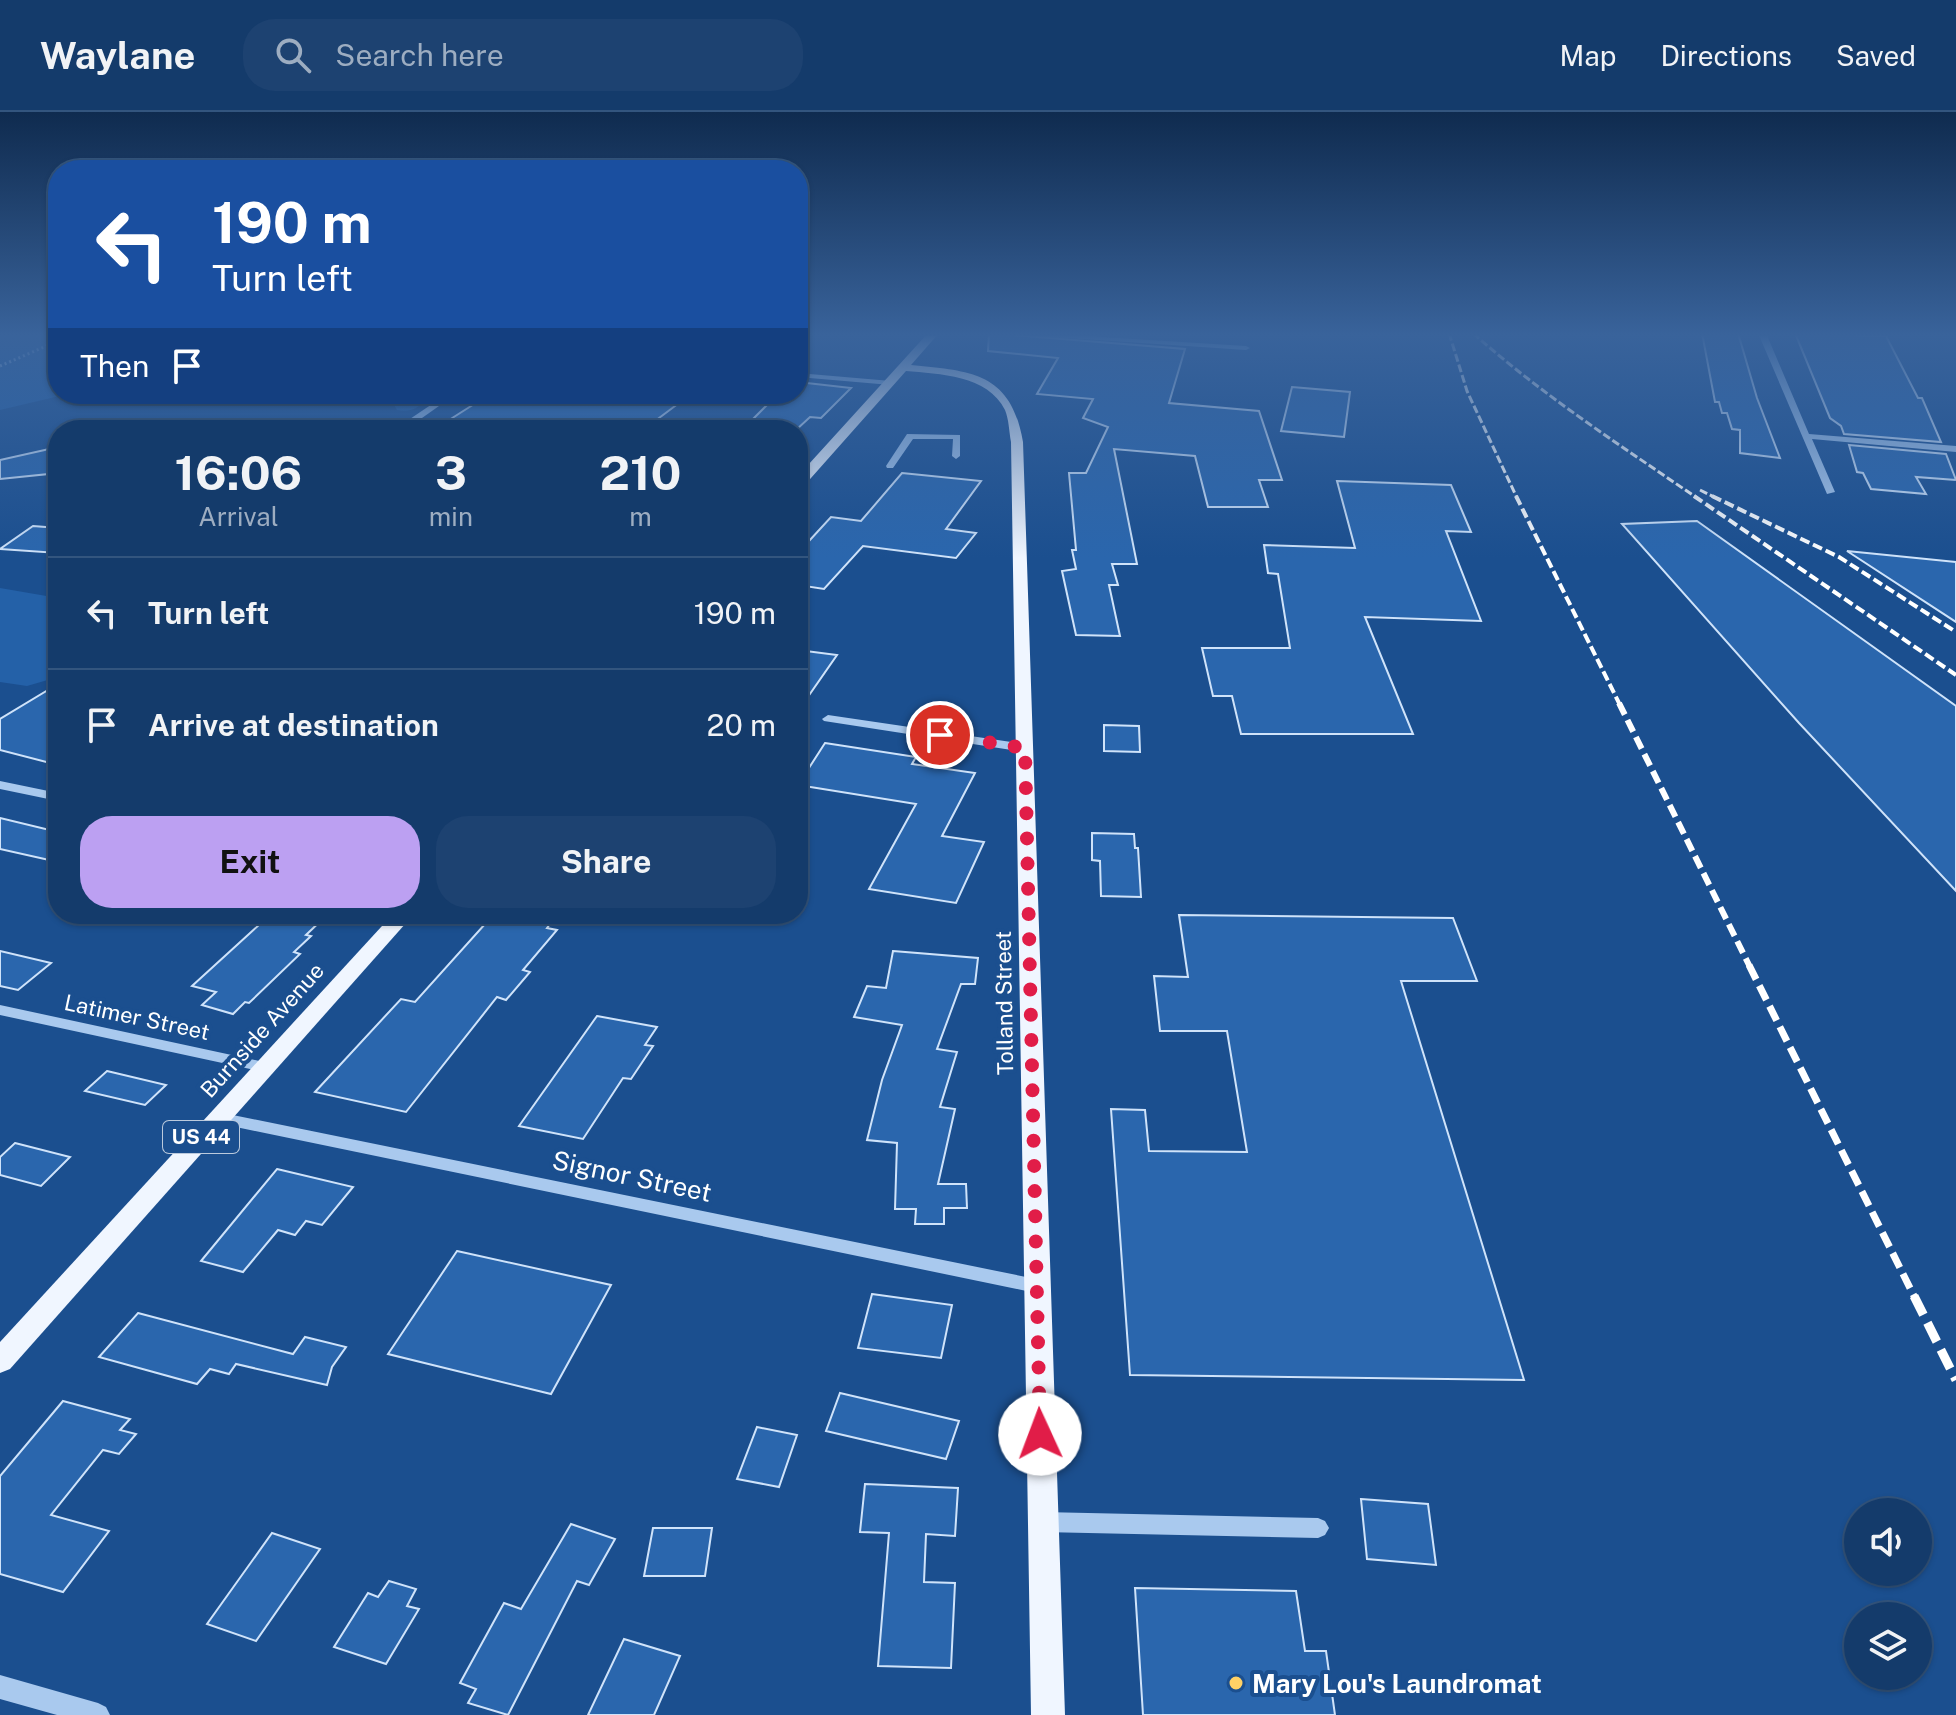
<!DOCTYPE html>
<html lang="en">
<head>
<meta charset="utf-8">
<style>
  :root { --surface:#143b6b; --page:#1d4271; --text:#f1f3f6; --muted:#9dadc1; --line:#33557e; --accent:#bca0f2 }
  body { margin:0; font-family:"Public Sans",sans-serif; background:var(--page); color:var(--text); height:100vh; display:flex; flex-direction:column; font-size:30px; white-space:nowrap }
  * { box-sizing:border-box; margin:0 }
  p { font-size:26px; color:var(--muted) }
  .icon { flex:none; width:44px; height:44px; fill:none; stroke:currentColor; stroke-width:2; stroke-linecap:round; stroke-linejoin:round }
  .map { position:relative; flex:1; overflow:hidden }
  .details { position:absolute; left:48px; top:308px; width:760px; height:504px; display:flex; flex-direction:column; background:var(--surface); border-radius:32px; box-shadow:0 2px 6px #0004,0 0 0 2px var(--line) }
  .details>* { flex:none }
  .guide { position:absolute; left:48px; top:48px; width:760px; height:244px; border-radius:32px; box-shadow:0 2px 6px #0004,0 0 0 2px var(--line); background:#1a4fa0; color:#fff; overflow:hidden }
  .controls { position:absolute; left:1844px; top:1386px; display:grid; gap:16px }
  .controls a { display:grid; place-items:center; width:88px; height:88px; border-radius:50%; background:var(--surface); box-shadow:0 2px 6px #0004,0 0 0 2px var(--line); font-size:40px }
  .pin { position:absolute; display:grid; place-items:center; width:68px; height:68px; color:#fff; margin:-34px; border:4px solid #fff; border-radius:50%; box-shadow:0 2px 8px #0007 }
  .me { position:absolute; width:88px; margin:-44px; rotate:358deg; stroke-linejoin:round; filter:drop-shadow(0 0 6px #0008) }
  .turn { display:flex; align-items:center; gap:28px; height:168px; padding:0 32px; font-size:36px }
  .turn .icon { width:104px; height:104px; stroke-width:2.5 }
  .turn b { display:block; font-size:56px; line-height:68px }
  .then { display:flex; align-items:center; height:76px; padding:0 32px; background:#0003; gap:16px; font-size:30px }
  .eta { display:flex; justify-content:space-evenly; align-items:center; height:136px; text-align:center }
  .eta b { font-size:48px; font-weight:700; line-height:56px }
  .primary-button { display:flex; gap:16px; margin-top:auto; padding:16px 32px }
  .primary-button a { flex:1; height:92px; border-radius:32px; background:var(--accent); color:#111; font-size:32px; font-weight:700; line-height:92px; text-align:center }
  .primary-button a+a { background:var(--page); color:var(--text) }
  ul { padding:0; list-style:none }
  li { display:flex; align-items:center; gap:24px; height:112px; padding:0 32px; border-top:2px solid var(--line) }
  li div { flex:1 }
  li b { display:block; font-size:30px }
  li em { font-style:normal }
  header { display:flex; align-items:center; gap:48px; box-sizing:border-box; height:112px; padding:0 40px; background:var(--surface); border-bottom:2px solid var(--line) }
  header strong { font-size:38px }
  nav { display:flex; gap:44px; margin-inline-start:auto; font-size:28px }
  .search { width:560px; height:72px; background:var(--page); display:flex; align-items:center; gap:20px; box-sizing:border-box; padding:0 28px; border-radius:32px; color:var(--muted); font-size:30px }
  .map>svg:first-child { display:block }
</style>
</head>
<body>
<header>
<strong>Waylane</strong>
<div class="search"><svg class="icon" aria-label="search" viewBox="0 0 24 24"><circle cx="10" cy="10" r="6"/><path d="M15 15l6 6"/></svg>Search here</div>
<nav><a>Map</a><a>Directions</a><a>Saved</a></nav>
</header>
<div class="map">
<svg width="1956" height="1603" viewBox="0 0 1956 1603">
  <rect width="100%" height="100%" fill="#1b4f8f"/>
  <g fill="#2461a8">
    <path d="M0,221H58V282H68L0,298Z"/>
    <path d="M318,282H428L429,283C422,295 411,301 397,298L394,293Z"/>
    <path d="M0,476L58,486V565L27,574L0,570Z"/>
  </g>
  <g fill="#2a66ad" stroke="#cfe3fa" stroke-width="2">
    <path d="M989,221L1185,237L1169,291L1259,299L1282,368H1259L1268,395H1208L1195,344L1114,337L1137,452H1112L1118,473H1109L1120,524L1076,523L1062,459L1076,457L1072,438H1076L1069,361H1086L1108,315L1083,306L1093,287L1037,282L1058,246L988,239Z"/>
    <path d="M1702,221H1738L1757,286L1780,346L1740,341V318L1732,317L1727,301H1722L1719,290H1715Z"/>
    <path d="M1795,221L1886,224L1918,286H1922L1941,330L1844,322L1841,314L1830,306Z"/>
    <path d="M798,270L851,276L821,306L810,305L796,318H742L778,282H798Z"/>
    <path d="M1292,275L1350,280L1344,325L1281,319Z"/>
    <path d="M490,282H691L643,318H557L528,315L522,318L446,310Z"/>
    <path d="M1849,333L1946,342L1956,368L1916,365L1926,382L1871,377L1863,361L1857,360Z"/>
    <path d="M58,335V361L0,367V348Z"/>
    <path d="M902,361L981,369L946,417L976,421L956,446L863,434L824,477L798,473V441L831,405L861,409Z"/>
    <path d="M1337,369L1451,373L1471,420L1446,419L1481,509L1365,505L1413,622H1241L1232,584H1213L1202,536H1290L1278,462L1268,461L1264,433L1355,436Z"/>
    <path d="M1697,409L1956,594V779L1799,611L1622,412Z"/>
    <path d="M33,414L58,416V441L0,437Z"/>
    <path d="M1847,439L1956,450V510Z"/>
    <path d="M798,538L837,543L798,599Z"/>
    <path d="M58,572V653L0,638V607Z"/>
    <path d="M1104,613L1139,614L1140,640L1104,639Z"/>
    <path d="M825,631L916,645L912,652L975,661L942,724L984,730L956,791L869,777L916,692L798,673Z"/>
    <path d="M0,706L58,720V750L0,737Z"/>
    <path d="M1092,721L1134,722L1135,736H1138L1141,785L1101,784L1100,749L1092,748Z"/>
    <path d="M271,802H328L306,823L311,824L294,840L300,842L249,891L245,890L233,902L202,893L216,880L192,874Z"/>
    <path d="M494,802H536L531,808L550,812L547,816L557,818L523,858L530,860L506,888L497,885L406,1000L315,980L401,887L415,890Z"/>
    <path d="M1179,803L1453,806L1477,869H1401L1524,1268L1130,1263L1111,997L1145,998L1149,1039L1247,1040L1227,919H1160L1154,864L1188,865Z"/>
    <path d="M0,839L51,851L18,878L0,874Z"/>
    <path d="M893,839L978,846L975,872H961L937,937L957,940L940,995L955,997L938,1072H966L967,1096H944V1112H915L916,1097H895L897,1031L867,1028L882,968L902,913L854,905L867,874L886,876Z"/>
    <path d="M597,904L657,915L645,933L653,934L631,967L623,966L583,1027L519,1014Z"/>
    <path d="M107,959L166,973L145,993L85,979Z"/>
    <path d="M15,1031L70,1045L41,1074L0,1063V1045Z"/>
    <path d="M277,1057L353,1075L322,1113L306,1109L295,1123L278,1118L243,1160L201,1149Z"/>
    <path d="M457,1139L611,1173L551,1282L388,1242Z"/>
    <path d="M872,1182L952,1193L941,1246L858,1236Z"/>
    <path d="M138,1201L293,1242L305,1225L346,1235L332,1255L327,1273L236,1252L229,1262L210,1257L197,1272L99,1245Z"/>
    <path d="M840,1281L959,1309L946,1347L826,1319Z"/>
    <path d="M63,1289L130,1307L120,1318L136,1322L119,1342L103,1338L51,1403L109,1419L63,1480L0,1462V1364Z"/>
    <path d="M757,1315L797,1323L779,1375L737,1367Z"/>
    <path d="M865,1372L958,1376L955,1424L926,1422L924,1470L955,1471L951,1556L878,1554L889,1421L860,1420Z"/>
    <path d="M1361,1387L1428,1392L1436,1453L1367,1447Z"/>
    <path d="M571,1412L615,1427L589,1473L577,1469L508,1603L468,1591L476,1577L460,1571L504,1491L521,1497Z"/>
    <path d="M653,1416H712L705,1464H644Z"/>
    <path d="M272,1421L320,1437L256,1529L207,1512Z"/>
    <path d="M389,1469L416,1477L407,1494L419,1497L386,1552L334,1535L368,1481L378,1485Z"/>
    <path d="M1135,1476L1296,1479L1305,1539H1326L1335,1603H1143Z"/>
    <path d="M624,1527L680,1544L654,1603H588Z"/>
  </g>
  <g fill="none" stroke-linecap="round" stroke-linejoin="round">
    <path stroke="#a9c9ee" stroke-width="3" stroke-dasharray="2 3" stroke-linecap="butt" d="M0,254L58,229"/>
    <g fill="#a9c9ee" fill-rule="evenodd">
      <path d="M995,221H1037L1246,234L1250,236L1246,238Z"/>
      <path d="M1758,221H1766L1809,322L1956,334V340L1812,327L1835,380L1827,382Z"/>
      <path d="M798,261L891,269L895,271L891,273L798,265Z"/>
      <path d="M447,282H456L405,318H398V315Z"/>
      <path d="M907,322L960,323V344L956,347L952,344L953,327H913L893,356H887L886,354Z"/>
      <path d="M828,603L1025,632L1031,636L1025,640L824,609L822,607Z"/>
      <path d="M0,669L58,681V689L0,677Z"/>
      <path d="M0,893L264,950L270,951L272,955L270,959L264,960L0,903Z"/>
      <path d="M218,1000L1036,1167L1042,1169L1045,1174L1042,1179L1036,1181L212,1010L210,1006L212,1002Z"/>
      <path d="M1042,1400L1318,1406L1325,1409L1329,1416L1325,1423L1318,1426L1042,1420L1035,1417L1031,1410L1035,1403Z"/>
      <path d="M0,1563L98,1591L106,1595L110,1603H57L0,1587Z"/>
    </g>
    <g fill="#f0f6ff" fill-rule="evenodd">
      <path d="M928,221H939L911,253C973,259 1011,261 1023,330L1065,1603H1031L1011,330C1009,319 1009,308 1005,298C988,263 939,262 906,259L803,375L798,376V364Z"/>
      <path d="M393,802H414L10,1257L0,1261V1230Z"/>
    </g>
    <g stroke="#fff" stroke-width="3" stroke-dasharray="8 3" stroke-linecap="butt">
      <path d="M1449,221L1467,279L1517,386"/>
      <path d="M1473,221C1542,283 1620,333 1697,386"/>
      <path d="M1700,378L1716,386"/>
    </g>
    <g stroke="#fff" stroke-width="4" stroke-dasharray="10 4" stroke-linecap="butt">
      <path d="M1516,384L1620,593"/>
      <path d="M1694,384L1956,563"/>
      <path d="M1712,384L1839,445L1956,520"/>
    </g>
    <path stroke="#fff" stroke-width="6" stroke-dasharray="13 6" stroke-linecap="butt" d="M1619,591L1750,855"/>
    <path stroke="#fff" stroke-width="7" stroke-dasharray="16 7" stroke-linecap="butt" d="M1749,853L1915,1186"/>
    <path stroke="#fff" stroke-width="9" stroke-dasharray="21 9" stroke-linecap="butt" d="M1914,1184L1956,1268"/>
  </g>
  <linearGradient id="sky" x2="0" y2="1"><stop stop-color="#0f2b4f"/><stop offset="0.5" stop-color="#39639b"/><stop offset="1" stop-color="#39639b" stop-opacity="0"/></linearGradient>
  <rect width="1956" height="446" fill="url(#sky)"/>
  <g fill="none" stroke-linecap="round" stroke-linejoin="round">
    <path stroke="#e11d48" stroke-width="14" stroke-dasharray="0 25.2" d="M940,623L1025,636L1040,1322"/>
  </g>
  <circle fill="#ffd166" stroke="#1b4f8f" stroke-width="3" cx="1236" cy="1571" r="8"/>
  <g text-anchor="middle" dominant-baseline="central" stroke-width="8" stroke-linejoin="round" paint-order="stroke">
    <rect fill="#1b4f8f" stroke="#bbcadd" stroke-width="2" x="163" y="1009" width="76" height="32" rx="6"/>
    <g font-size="20" font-weight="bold" fill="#fff">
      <text x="201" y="1025">US 44</text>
    </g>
    <g font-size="22" fill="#fff" stroke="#1b4f8f">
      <text transform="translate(1004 891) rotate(-91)">Tolland Street</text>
      <text transform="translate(137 905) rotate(12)">Latimer Street</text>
      <text transform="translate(262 918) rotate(-48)">Burnside Avenue</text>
    </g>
    <g font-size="26" fill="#fff" stroke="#1b4f8f">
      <text transform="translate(632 1064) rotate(12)">Signor Street</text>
    </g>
    <g font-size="26" font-weight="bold" fill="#fff" stroke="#1b4f8f" text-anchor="start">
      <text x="1252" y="1571">Mary Lou's Laundromat</text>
    </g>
  </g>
</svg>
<div class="controls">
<a><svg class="icon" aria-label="sound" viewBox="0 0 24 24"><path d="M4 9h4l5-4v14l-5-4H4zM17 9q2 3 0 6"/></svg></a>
<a><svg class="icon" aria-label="layers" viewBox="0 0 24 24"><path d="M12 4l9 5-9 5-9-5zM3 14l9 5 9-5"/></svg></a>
</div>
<div class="pin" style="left:940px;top:623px;background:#d93025"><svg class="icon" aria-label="arrive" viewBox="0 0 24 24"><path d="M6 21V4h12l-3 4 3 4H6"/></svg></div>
<svg class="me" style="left:1040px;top:1322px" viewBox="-20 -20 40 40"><circle r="19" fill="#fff"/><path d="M0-13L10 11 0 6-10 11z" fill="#e11d48"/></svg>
<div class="guide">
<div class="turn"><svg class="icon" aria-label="left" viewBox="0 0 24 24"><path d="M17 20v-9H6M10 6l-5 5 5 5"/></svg><div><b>190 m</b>Turn left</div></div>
<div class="then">Then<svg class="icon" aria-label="arrive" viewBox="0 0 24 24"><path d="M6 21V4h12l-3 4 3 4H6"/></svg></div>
</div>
<section class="details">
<div class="eta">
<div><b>16:06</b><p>Arrival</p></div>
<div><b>3</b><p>min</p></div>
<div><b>210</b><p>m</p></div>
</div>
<ul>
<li><svg class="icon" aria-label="left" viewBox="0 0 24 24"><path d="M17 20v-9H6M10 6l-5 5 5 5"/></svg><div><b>Turn left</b></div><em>190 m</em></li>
<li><svg class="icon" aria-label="arrive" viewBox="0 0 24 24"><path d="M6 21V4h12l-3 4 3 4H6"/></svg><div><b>Arrive at destination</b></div><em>20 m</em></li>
</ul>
<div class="primary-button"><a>Exit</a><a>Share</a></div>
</section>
</div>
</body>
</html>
